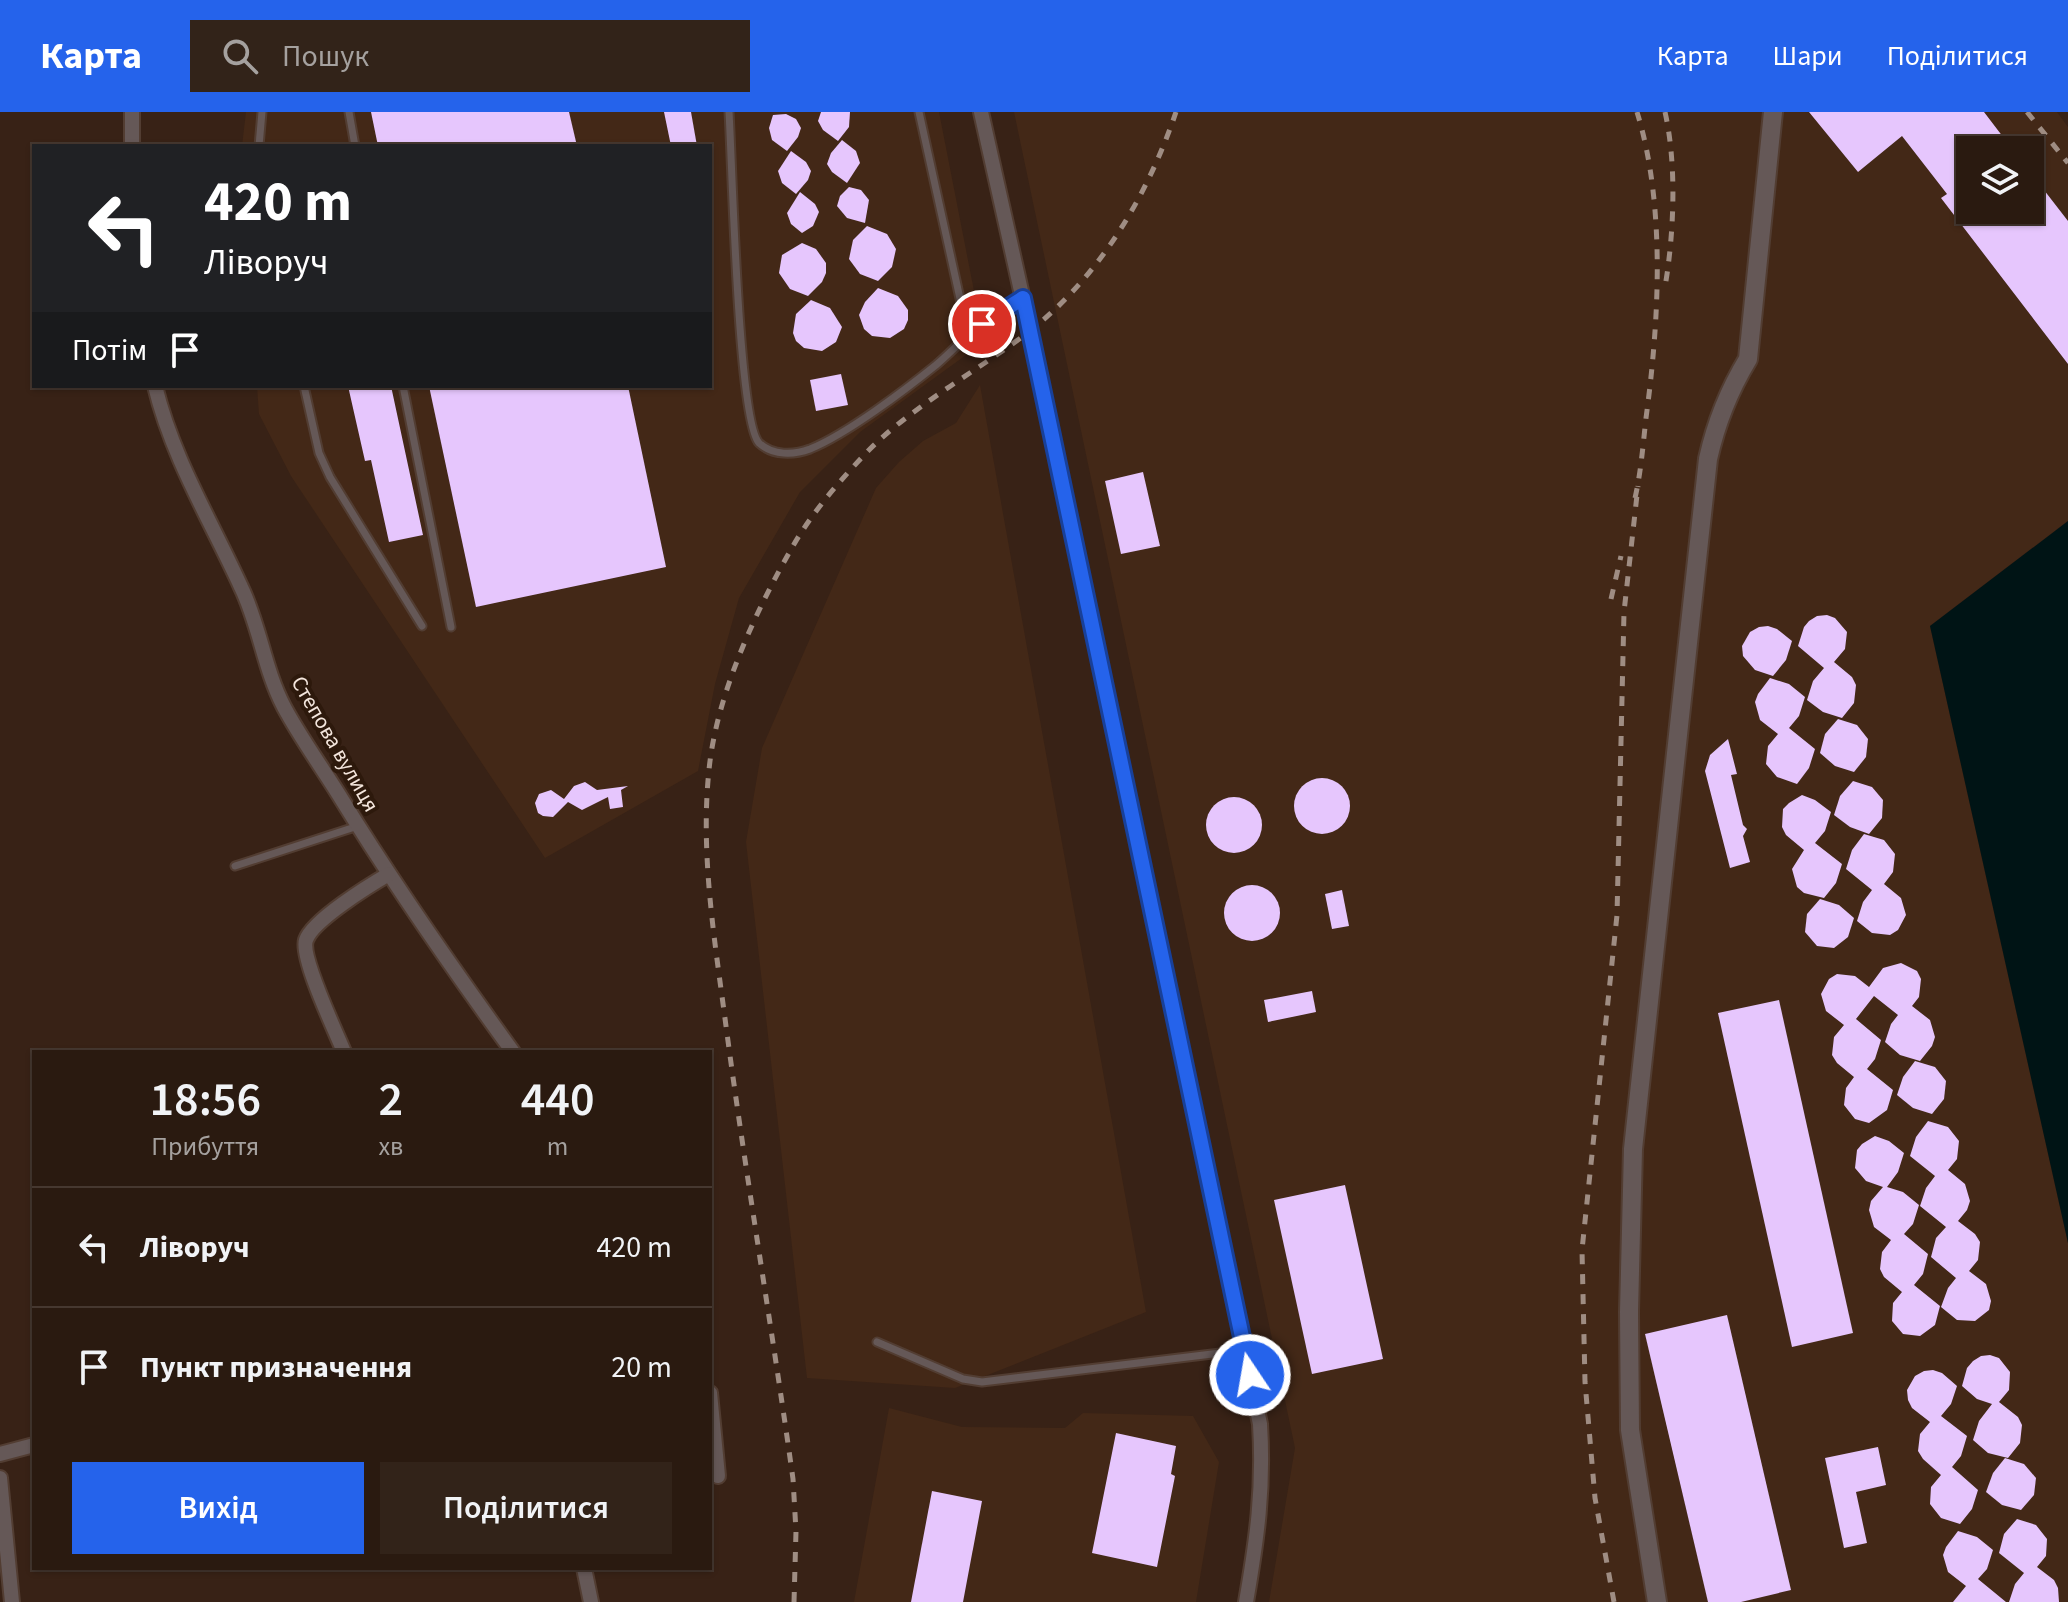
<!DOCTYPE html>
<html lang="uk">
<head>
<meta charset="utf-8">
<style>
  :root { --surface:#2a1a10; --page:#322319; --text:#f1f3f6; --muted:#a5a19f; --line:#463830; --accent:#2563eb }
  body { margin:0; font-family:"Source Sans 3",sans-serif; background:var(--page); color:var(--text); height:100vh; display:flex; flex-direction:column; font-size:30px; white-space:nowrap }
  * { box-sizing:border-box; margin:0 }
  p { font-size:26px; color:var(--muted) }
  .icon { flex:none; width:44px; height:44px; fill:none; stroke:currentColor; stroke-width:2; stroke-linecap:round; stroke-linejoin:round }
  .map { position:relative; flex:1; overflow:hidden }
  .sheet { position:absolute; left:32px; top:938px; width:680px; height:520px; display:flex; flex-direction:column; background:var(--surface); border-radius:0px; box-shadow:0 2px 6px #0004,0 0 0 2px var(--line) }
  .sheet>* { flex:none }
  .top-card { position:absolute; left:32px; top:32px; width:680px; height:244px; border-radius:0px; box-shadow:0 2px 6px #0004,0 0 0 2px var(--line); background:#202124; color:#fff; overflow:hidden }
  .tools { position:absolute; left:1956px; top:24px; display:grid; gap:16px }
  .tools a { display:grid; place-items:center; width:88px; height:88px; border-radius:0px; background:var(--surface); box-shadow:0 2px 6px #0004,0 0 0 2px var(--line); font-size:40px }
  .pin { position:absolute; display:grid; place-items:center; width:68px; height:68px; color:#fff; margin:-34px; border:4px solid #fff; border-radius:50%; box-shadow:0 2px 8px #0007 }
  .me { position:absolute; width:88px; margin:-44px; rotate:348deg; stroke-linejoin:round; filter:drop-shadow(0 0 6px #0008) }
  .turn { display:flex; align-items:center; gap:28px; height:168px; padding:0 40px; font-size:36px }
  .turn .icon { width:104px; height:104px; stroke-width:2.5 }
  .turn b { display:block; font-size:56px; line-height:68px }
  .then { display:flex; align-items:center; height:76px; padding:0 40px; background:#0003; gap:16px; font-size:30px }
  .eta { display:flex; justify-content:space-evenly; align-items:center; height:136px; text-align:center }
  .eta b { font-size:48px; font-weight:600; line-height:56px }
  .primary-button { display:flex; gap:16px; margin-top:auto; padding:16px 40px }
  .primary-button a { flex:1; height:92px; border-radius:0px; background:var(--accent); color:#fff; font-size:32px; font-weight:600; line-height:92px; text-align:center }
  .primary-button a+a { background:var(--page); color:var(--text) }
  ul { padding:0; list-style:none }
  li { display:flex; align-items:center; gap:24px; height:120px; padding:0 40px; border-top:2px solid var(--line) }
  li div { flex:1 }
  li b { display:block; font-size:30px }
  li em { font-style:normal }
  header { display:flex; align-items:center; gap:48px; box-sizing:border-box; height:112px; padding:0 40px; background:var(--accent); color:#fff }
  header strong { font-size:38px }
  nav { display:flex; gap:44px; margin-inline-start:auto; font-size:28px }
  .search { width:560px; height:72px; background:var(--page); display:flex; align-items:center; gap:20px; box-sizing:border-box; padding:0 28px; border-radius:0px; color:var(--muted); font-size:30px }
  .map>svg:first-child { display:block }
</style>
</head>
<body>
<header>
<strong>Карта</strong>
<div class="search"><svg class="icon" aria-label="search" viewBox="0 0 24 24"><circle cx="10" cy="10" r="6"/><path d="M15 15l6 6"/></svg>Пошук</div>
<nav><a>Карта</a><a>Шари</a><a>Поділитися</a></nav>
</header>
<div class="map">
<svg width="2068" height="1490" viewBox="0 0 2068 1490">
  <rect width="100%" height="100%" fill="#382216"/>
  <g fill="#432817" fill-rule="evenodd">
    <path d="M246,0H939L984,230L860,320L800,380L739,486L715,572L698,659L545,746L291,364L259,302L257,274H710V34H242Z"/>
    <path d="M1014,0H2057L2068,15V409L1930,514L2068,1131V1490H1269L1295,1336ZM1970,38H2030V98H1970Z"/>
    <path d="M980,273L1146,1200L955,1276L807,1266L746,730L762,636L876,376L899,350L923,329L956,311Z"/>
    <path d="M889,1296L962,1315L1065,1316L1083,1301L1193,1304L1219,1350L1196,1490H854Z"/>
  </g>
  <path fill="#001415" d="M2068,409V1131L1930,514Z"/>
  <g fill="#e6c6fd">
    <path d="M371,0H569L577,34H378Z"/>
    <path d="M664,0H691L697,34H671Z"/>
    <path d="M821,0H850L849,15L838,29L823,18L818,9Z"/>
    <path d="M1809,0H1984L2013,38H1970V98H2030V60L2068,109V252L1941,86L1947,82L1902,24L1858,60Z"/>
    <path d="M786,2L796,7L801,16L798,25L787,39L772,28L769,16L773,3Z"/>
    <path d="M842,28L856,39L860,51L847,71L832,60L827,52L831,41Z"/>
    <path d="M791,39L806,50L811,59L808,68L796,82L782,71L778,59Z"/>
    <path d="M849,75L861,78L869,88L865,111L847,106L837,94L840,84Z"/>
    <path d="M800,80L815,92L819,100L813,114L802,121L791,112L787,101Z"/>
    <path d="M867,114L887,122L896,137L892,155L878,169L860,162L849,147L853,128Z"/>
    <path d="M802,131L816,137L826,151V161L822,170L808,184L790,177L779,161L782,143Z"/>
    <path d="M878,176L898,184L908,198V208L904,217L890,226L872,224L864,217L859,203L865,190Z"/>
    <path d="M811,188L830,196L842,215L836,230L822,239L804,236L796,229L793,221L796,202Z"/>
    <path d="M841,262L848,293L816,299L810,268Z"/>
    <path d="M348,274H391L423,423L389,430L371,348L365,349Z"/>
    <path d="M429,274H628L666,455L476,495Z"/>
    <path d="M1143,360L1160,434L1121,442L1105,369Z"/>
    <path d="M1827,503L1835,506L1847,520L1845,537L1834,550L1852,565L1856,573L1854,591L1842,606L1823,600L1807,588L1813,569L1824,556L1798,534L1804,515L1809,509L1817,504Z"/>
    <path d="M1768,514L1777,517L1792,529L1786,548L1773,564L1755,558L1743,544L1742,534L1750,520L1759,515Z"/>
    <path d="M1770,566L1789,572L1805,585L1799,604L1789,616L1815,637L1809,656L1797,672L1777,665L1766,652L1768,634L1778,622L1760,608L1755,590L1758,582Z"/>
    <path d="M1838,607L1857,613L1868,627L1866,645L1854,660L1835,654L1820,641L1825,622Z"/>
    <path d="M1728,627L1737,662L1731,663L1743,713L1747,717L1743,724L1750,750L1730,756L1705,659L1710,643Z"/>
    <circle cx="1322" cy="694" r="28"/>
    <path d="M1853,669L1872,675L1883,688L1882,706L1869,722L1850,715L1834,703L1840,684Z"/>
    <path d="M585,670L597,678L628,674L621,678L623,695L610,697L608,685L582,698L568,690L553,705L543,704L538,701L535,691L539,682L551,678L564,687L574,674Z"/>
    <path d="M1802,683L1815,688L1831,700L1825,719L1815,731L1842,752L1836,771L1824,786L1804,781L1797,775L1792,757L1804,738L1786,723L1782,715L1783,697L1789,691Z"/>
    <circle cx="1234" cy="713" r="28"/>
    <path d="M1864,722L1884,728L1895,742L1893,760L1884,772L1901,786L1906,803L1898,818L1890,823L1872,821L1857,809L1863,790L1872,778L1846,757L1852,738Z"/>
    <circle cx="1252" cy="801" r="28"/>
    <path d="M1342,778L1349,814L1332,817L1325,782Z"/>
    <path d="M1820,787L1839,793L1854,806L1848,825L1834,836L1817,834L1805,820L1807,802Z"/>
    <path d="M1901,851L1917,859L1921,867L1919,885L1912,894L1930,908L1935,925L1932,934L1920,949L1900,943L1885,930L1891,912L1898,903L1874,884L1856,907L1881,928L1875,947L1867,957L1893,978L1887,998L1869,1011L1855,1007L1844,993L1846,976L1854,965L1837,951L1832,943L1834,925L1844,913L1826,899L1821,882L1829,867L1837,862L1855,864L1869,875L1883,856Z"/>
    <path d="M1312,879L1316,900L1268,910L1264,888Z"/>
    <path d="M1779,888L1853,1221L1792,1235L1718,901Z"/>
    <path d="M1915,949L1935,955L1946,969L1944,987L1932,1002L1913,996L1897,983L1903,965Z"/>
    <path d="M1928,1009L1948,1015L1959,1029L1957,1047L1948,1058L1965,1072L1970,1089L1967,1098L1958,1109L1975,1122L1980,1130L1978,1148L1969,1159L1986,1172L1991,1189L1989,1198L1975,1209L1957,1208L1941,1195L1948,1176L1956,1166L1931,1145L1936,1126L1946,1115L1920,1094L1926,1076L1935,1064L1910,1044L1916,1025Z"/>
    <path d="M1875,1024L1889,1029L1904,1041L1898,1060L1887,1075L1903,1080L1919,1093L1913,1112L1904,1122L1928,1142L1923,1162L1914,1173L1940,1194L1935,1213L1920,1224L1903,1222L1892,1209L1893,1191L1902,1180L1884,1165L1880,1157L1882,1140L1891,1128L1874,1115L1869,1098L1871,1089L1883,1075L1866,1069L1855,1056L1857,1038L1862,1032Z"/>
    <path d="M1345,1073L1383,1247L1312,1262L1274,1088Z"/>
    <path d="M1727,1203L1791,1478L1741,1490H1708L1645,1222Z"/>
    <path d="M1990,1243L1999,1246L2010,1260L2009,1278L1999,1290L2018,1305L2022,1313L2020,1331L2008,1346L1988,1341L1973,1328L1979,1309L1992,1292L1977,1287L1962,1274L1967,1256L1973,1249L1981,1244Z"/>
    <path d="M1933,1258L1942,1261L1957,1274L1951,1292L1941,1304L1967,1324L1961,1344L1952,1355L1978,1378L1972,1397L1960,1412L1941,1406L1930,1392L1931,1375L1941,1363L1923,1347L1918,1339L1920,1322L1930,1310L1912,1296L1908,1288L1907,1278L1915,1264L1924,1259Z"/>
    <path d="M1116,1321L1176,1334L1171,1362L1175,1364L1157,1455L1092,1441Z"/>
    <path d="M1878,1335L1886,1373L1856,1380L1867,1431L1844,1436L1825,1346Z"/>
    <path d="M2005,1346L2024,1352L2036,1366L2034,1383L2021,1398L2002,1393L1986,1380L1993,1361Z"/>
    <path d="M932,1379L982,1389L963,1490H911Z"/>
    <path d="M2017,1407L2036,1413L2047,1427L2046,1444L2037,1455L2054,1468L2058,1476L2059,1490H2009L2015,1472L2024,1461L1999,1441L2004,1422Z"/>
    <path d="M1958,1419L1977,1425L1993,1438L1987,1457L1978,1467L2006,1490H1953L1966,1474L1948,1460L1943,1443L1946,1435Z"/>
  </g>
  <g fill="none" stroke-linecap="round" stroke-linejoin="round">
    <defs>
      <g id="service">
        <path d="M349,0L355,34"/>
        <path d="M729,0C732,47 738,309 759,331C773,344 794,343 810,337C847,322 905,278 936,253C949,242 960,230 972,220C988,207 1006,197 1023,186"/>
        <path d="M919,0L968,223"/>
        <path d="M259,34L262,0"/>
        <path d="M304,274L319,341L330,365L422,514"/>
        <path d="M403,274L451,515"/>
        <path d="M235,754L358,714"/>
        <path d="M877,1230L963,1267L982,1270L1245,1238"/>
      </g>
      <g id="minor">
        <path d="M981,0L1030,219L1260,1312C1264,1377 1257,1427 1246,1490"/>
        <path d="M132,34V0"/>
        <path d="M155,274C172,345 211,409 241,475C260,514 264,557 284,595C300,625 321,654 339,683C393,771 452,856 513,940"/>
        <path d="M344,940C336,920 300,845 306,828C313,808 370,773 389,762"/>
        <path d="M710,1281L718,1364"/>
        <path d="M0,1342L34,1333"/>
        <path d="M0,1366L12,1490"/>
        <path d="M584,1456L591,1490"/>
      </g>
      <path id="tertiary" d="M1657,1490L1630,1318L1629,1200L1633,1037L1708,347C1716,311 1728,280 1748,247L1773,0"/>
    </defs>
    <use href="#service" stroke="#523d32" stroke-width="11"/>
    <use href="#minor" stroke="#523d32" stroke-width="18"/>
    <use href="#tertiary" stroke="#523d32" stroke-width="22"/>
    <use href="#service" stroke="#655857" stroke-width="7"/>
    <use href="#minor" stroke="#655857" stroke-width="14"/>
    <use href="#tertiary" stroke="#655857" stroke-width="18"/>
    <g stroke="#9f8d83" stroke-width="5" stroke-dasharray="10 10" stroke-linecap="butt">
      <path d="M1665,0C1677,53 1674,122 1665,175"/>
      <path d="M2027,0L2068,51"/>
      <path d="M1635,386C1641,360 1643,333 1646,306C1659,210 1666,94 1637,0"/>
      <path d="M1611,487L1621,444"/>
      <path d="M794,1490L796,1419L793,1367C772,1216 746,1065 726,914C715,830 700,743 709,658C716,584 756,498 793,434C813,399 842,366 870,337C912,295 978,258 1026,222C1099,166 1147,85 1176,0"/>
      <path d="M1614,1490L1595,1386L1585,1270L1582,1138L1617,803L1624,500L1638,374"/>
    </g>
  </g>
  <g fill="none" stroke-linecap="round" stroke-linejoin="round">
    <defs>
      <path id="route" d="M982,212L1023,186L1250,1263"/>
    </defs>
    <use href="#route" stroke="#184099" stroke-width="20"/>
    <use href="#route" stroke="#2563eb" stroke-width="14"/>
  </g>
  <g text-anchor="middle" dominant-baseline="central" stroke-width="8" stroke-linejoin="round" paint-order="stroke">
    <g font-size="22" fill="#f4e6dd" stroke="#2d190c">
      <text transform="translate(335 632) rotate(60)">Степова вулиця</text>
    </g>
  </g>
</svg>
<div class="tools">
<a><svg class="icon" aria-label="layers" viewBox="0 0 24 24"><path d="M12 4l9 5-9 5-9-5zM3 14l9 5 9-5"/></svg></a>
</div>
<div class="pin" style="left:982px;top:212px;background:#d93025"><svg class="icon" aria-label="arrive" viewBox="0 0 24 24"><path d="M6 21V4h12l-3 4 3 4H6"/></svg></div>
<svg class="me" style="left:1250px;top:1263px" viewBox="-20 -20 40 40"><circle r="17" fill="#2563eb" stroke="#fff" stroke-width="3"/><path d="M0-11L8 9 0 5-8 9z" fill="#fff"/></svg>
<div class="top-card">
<div class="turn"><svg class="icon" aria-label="left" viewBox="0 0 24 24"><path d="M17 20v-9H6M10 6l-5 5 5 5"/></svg><div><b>420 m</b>Ліворуч</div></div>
<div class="then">Потім<svg class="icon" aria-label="arrive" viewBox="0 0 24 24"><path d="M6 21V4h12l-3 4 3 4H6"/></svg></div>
</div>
<section class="sheet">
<div class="eta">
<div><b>18:56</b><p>Прибуття</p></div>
<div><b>2</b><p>хв</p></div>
<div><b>440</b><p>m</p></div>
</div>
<ul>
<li><svg class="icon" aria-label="left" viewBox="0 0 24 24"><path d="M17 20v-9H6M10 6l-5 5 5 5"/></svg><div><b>Ліворуч</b></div><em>420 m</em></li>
<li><svg class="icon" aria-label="arrive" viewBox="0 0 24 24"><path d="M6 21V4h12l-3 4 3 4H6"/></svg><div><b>Пункт призначення</b></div><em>20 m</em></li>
</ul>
<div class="primary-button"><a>Вихід</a><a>Поділитися</a></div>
</section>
</div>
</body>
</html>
